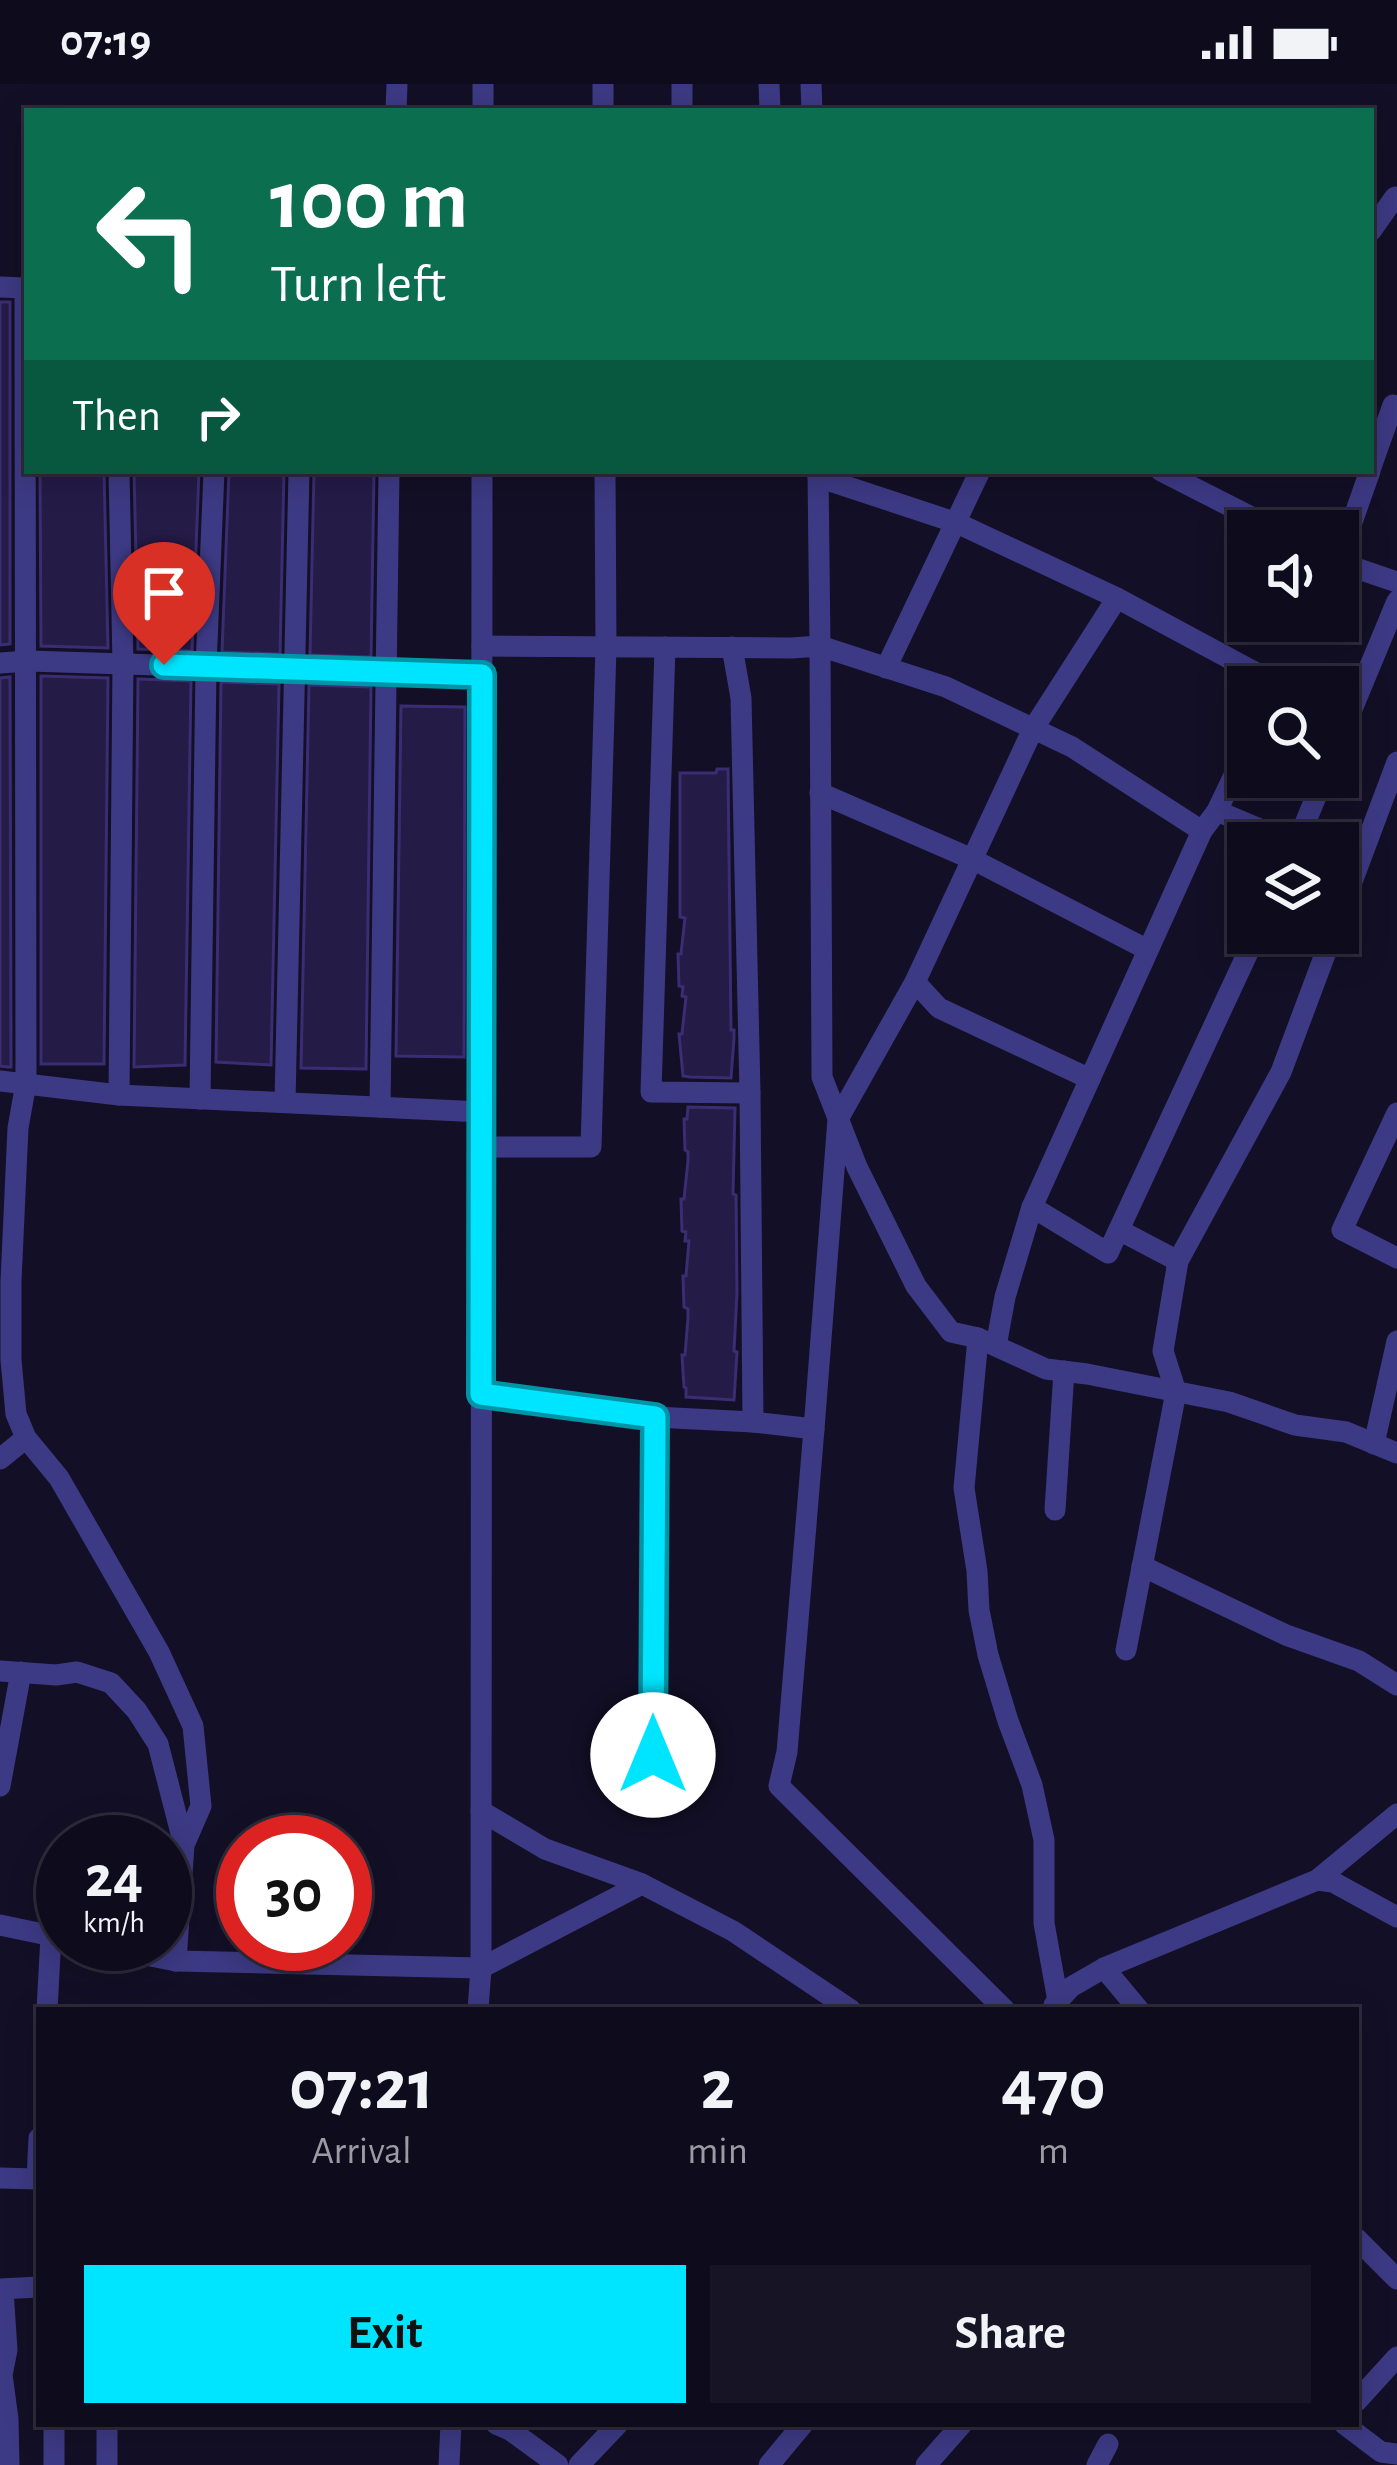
<!DOCTYPE html>
<html lang="en">
<head>
<meta charset="utf-8">
<style>
  :root { --surface:#0e0b1c; --page:#171425; --text:#f1f3f6; --muted:#9b9ba3; --line:#2e2b3b; --accent:#00e5ff }
  body { margin:0; font-family:"Alegreya Sans",sans-serif; background:var(--page); color:var(--text); height:100vh; display:flex; flex-direction:column; font-size:45px; white-space:nowrap }
  * { box-sizing:border-box; margin:0 }
  p { font-size:39px; color:var(--muted) }
  .icon { flex:none; width:66px; height:66px; fill:none; stroke:currentColor; stroke-width:2; stroke-linecap:round; stroke-linejoin:round }
  .map { position:relative; flex:1; overflow:hidden }
  .panel { position:absolute; left:36px; top:1923px; width:1323px; height:420px; display:flex; flex-direction:column; background:var(--surface); border-radius:0px; box-shadow:0 6px 30px #0003,0 0 0 3px var(--line) }
  .panel>* { flex:none }
  .guide { position:absolute; left:24px; top:24px; width:1350px; height:366px; border-radius:0px; box-shadow:0 6px 30px #0003,0 0 0 3px var(--line); background:#0b6e4f; color:#fff; overflow:hidden }
  .tools { position:absolute; left:1227px; top:426px; display:grid; gap:24px }
  .tools a { display:grid; place-items:center; width:132px; height:132px; border-radius:0px; background:var(--surface); box-shadow:0 6px 30px #0003,0 0 0 3px var(--line); font-size:60px }
  .speed { position:absolute; left:36px; top:1731px; display:flex; gap:24px; font-size:60px; font-weight:700; text-align:center }
  .speed>* { display:grid; place-content:center; width:156px; height:156px; border-radius:50%; background:var(--surface); box-shadow:0 6px 30px #0003,0 0 0 3px var(--line); line-height:1 }
  .speed small { font-size:30px; font-weight:400 }
  .speed .limit { border:18px solid #d22; background:#fff; color:#111 }
  .pin { position:absolute; display:grid; place-items:center; width:102px; height:102px; color:#fff; margin:-123px -51px; border-radius:50% 50% 50% 0; rotate:-45deg; box-shadow:0 0 12px #0007 }
  .pin .icon { rotate:45deg }
  .me { position:absolute; width:132px; margin:-66px; rotate:0deg; stroke-linejoin:round; filter:drop-shadow(0 0 9px #0008) }
  .turn { display:flex; align-items:center; gap:42px; height:252px; padding:0 48px; font-size:54px }
  .turn .icon { width:156px; height:156px; stroke-width:2.5 }
  .turn b { display:block; font-size:84px; line-height:102px }
  .then { display:flex; align-items:center; height:114px; padding:0 48px; background:#0003; gap:24px; font-size:45px }
  .eta { display:flex; justify-content:space-evenly; align-items:center; height:204px; text-align:center }
  .eta b { font-size:72px; font-weight:700; line-height:84px }
  .primary-button { display:flex; gap:24px; margin-top:auto; padding:24px 48px }
  .primary-button a { flex:1; height:138px; border-radius:0px; background:var(--accent); color:#111; font-size:48px; font-weight:700; line-height:138px; text-align:center }
  .primary-button a+a { background:var(--page); color:var(--text) }
  .status { display:flex; justify-content:space-between; align-items:center; height:84px; padding:0 60px; background:var(--surface); direction:ltr }
  .status svg { height:33px; fill:currentColor }
  .map>svg:first-child { display:block }
</style>
</head>
<body>
<div class="status"><b>07:19</b><svg viewBox="0 0 49 12"><path d="M0 12V9h3v3zM5 12V6h3v6zM10 12V3h3v9zM15 12V0h3v12zM26 1h20v11H26zM47 4h2v5h-2z"/></svg></div>
<div class="map">
<svg width="1397" height="2381" viewBox="0 0 1397 2381">
  <rect width="100%" height="100%" fill="#130f26"/>
  <g fill="#241b47" stroke="#3b2d73" stroke-width="3">
    <path d="M0,218H10V560L0,561Z"/>
    <path d="M40,387H104L108,564L41,562Z"/>
    <path d="M134,387H199L192,567L138,565Z"/>
    <path d="M229,387H284L280,570L222,568Z"/>
    <path d="M314,387H374L371,573L310,571Z"/>
    <path d="M41,592L108,594L104,980H41Z"/>
    <path d="M10,593L11,983H8L0,982V594Z"/>
    <path d="M138,595L191,597L185,981L134,983Z"/>
    <path d="M221,598L279,600L271,981L216,978Z"/>
    <path d="M309,601L371,603L366,985L301,984Z"/>
    <path d="M401,622L465,623L464,973L396,972Z"/>
    <path d="M717,685H728L731,946H734V954L731,994L690,993L683,992L679,950H682L686,913L682,912L683,903L679,902L678,870H681L685,834L680,833V689H716Z"/>
    <path d="M688,1023L735,1024L733,1110L736,1111L737,1208L734,1267L737,1268L734,1316L686,1313V1304L684,1303L682,1271H685L688,1234V1225L684,1223L683,1192H686L689,1157H685L686,1148L682,1147L681,1115H684L688,1077V1068L685,1066L684,1035H687Z"/>
  </g>
  <g fill="none" stroke-linecap="round" stroke-linejoin="round">
    <g stroke="#3d3a85" stroke-width="21">
      <path d="M603,0V27"/>
      <path d="M682,0V27"/>
      <path d="M769,0L770,27"/>
      <path d="M811,0L812,27"/>
      <path d="M396,27L397,0"/>
      <path d="M483,27V0"/>
      <path d="M1371,147L1395,113"/>
      <path d="M0,203L25,204L26,999L18,1044L11,1197V1276L16,1330L26,1354L59,1394L159,1568L193,1642L201,1722L184,1761L176,1877"/>
      <path d="M1371,383L1393,321"/>
      <path d="M119,387L123,580L119,1011"/>
      <path d="M818,387L820,562L946,603L1072,663L1202,747L1032,1123"/>
      <path d="M1161,387L1279,447"/>
      <path d="M1370,387L1338,478L1397,498"/>
      <path d="M818,393L957,439L1117,514L1277,600L1276,603"/>
      <path d="M482,562L791,564L820,562L822,993L857,1083L916,1202L951,1248L978,1254L1046,1285L1087,1290L1229,1318L1295,1341L1346,1348L1397,1369"/>
      <path d="M665,563L651,1008L750,1009L741,614L732,563"/>
      <path d="M0,579L28,577L482,591"/>
      <path d="M886,584L980,387"/>
      <path d="M1338,659L1397,517"/>
      <path d="M820,709L972,775L1148,866"/>
      <path d="M1217,727L1293,759"/>
      <path d="M1202,747L1217,727L1248,662"/>
      <path d="M1297,759L1324,693"/>
      <path d="M1338,835L1397,678"/>
      <path d="M915,898L939,924L1090,995"/>
      <path d="M0,997L119,1011L482,1028"/>
      <path d="M750,1009L753,1338"/>
      <path d="M200,1015L206,583L214,387"/>
      <path d="M285,1018L299,387"/>
      <path d="M380,1023L389,387"/>
      <path d="M1397,1029L1342,1146L1397,1174"/>
      <path d="M482,1063H591L606,563L605,387"/>
      <path d="M1119,1146L1178,1177"/>
      <path d="M978,1254L964,1404L977,1487L979,1526L988,1571L1008,1637L1032,1701L1044,1756V1839L1058,1917"/>
      <path d="M996,1262L1005,1213L1032,1123L1108,1169L1257,849"/>
      <path d="M481,1310L655,1333L753,1338L814,1345L838,1035L915,898L1033,645L1117,514"/>
      <path d="M814,1345L787,1668L779,1702L1005,1926"/>
      <path d="M1374,1360L1397,1257"/>
      <path d="M0,1375L26,1354"/>
      <path d="M1055,1426L1064,1287"/>
      <path d="M1142,1482L1286,1551L1359,1577L1397,1601"/>
      <path d="M1126,1566L1176,1308L1163,1267L1178,1177L1281,988L1333,849"/>
      <path d="M0,1587L56,1591L77,1588L111,1599L137,1627L158,1660L184,1761"/>
      <path d="M653,1671L655,1333"/>
      <path d="M0,1702L21,1588"/>
      <path d="M481,1727L545,1765L642,1800"/>
      <path d="M1317,1796L1333,1798L1397,1833"/>
      <path d="M0,1841L62,1854"/>
      <path d="M90,1860L176,1877L481,1884L642,1800L733,1847L851,1926"/>
      <path d="M1104,1884L1139,1926"/>
      <path d="M1054,1921L1071,1903L1104,1884L1317,1796L1397,1730"/>
      <path d="M47,1926L51,1852"/>
      <path d="M478,1926L481,1884L482,387"/>
      <path d="M0,2094L37,2095L39,2054"/>
      <path d="M1356,2154L1397,2195"/>
      <path d="M0,2205L39,2203"/>
      <path d="M3,2206L7,2266L2,2291L8,2335L9,2381"/>
      <path d="M1356,2318L1397,2273"/>
      <path d="M54,2340V2381"/>
      <path d="M496,2340L510,2346L558,2381"/>
      <path d="M1344,2340L1381,2368L1397,2370"/>
      <path d="M107,2381V2340"/>
      <path d="M449,2381L451,2340"/>
      <path d="M579,2381L618,2340"/>
      <path d="M769,2381L803,2340"/>
      <path d="M926,2381L962,2340"/>
      <path d="M1097,2381L1108,2360"/>
    </g>
  </g>
  <g fill="none" stroke-linecap="round" stroke-linejoin="round">
    <defs>
      <path id="route" d="M164,581L482,591L481,1310L655,1333L653,1671"/>
    </defs>
    <use href="#route" stroke="#0095a6" stroke-width="30"/>
    <use href="#route" stroke="#00e5ff" stroke-width="21"/>
  </g>
</svg>
<div class="tools">
<a><svg class="icon" aria-label="sound" viewBox="0 0 24 24"><path d="M4 9h4l5-4v14l-5-4H4zM17 9q2 3 0 6"/></svg></a>
<a><svg class="icon" aria-label="search" viewBox="0 0 24 24"><circle cx="10" cy="10" r="6"/><path d="M15 15l6 6"/></svg></a>
<a><svg class="icon" aria-label="layers" viewBox="0 0 24 24"><path d="M12 4l9 5-9 5-9-5zM3 14l9 5 9-5"/></svg></a>
</div>
<div class="speed"><div>24<small>km/h</small></div><div class="limit">30</div></div>
<div class="pin" style="left:164px;top:581px;background:#d93025"><svg class="icon" aria-label="arrive" viewBox="0 0 24 24"><path d="M6 21V4h12l-3 4 3 4H6"/></svg></div>
<svg class="me" style="left:653px;top:1671px" viewBox="-20 -20 40 40"><circle r="19" fill="#fff"/><path d="M0-13L10 11 0 6-10 11z" fill="#00e5ff"/></svg>
<div class="guide">
<div class="turn"><svg class="icon" aria-label="left" viewBox="0 0 24 24"><path d="M17 20v-9H6M10 6l-5 5 5 5"/></svg><div><b>100 m</b>Turn left</div></div>
<div class="then">Then<svg class="icon" aria-label="right" viewBox="0 0 24 24"><path d="M7 20v-9h11M14 6l5 5-5 5"/></svg></div>
</div>
<section class="panel">
<div class="eta">
<div><b>07:21</b><p>Arrival</p></div>
<div><b>2</b><p>min</p></div>
<div><b>470</b><p>m</p></div>
</div>
<div class="primary-button"><a>Exit</a><a>Share</a></div>
</section>
</div>
</body>
</html>
